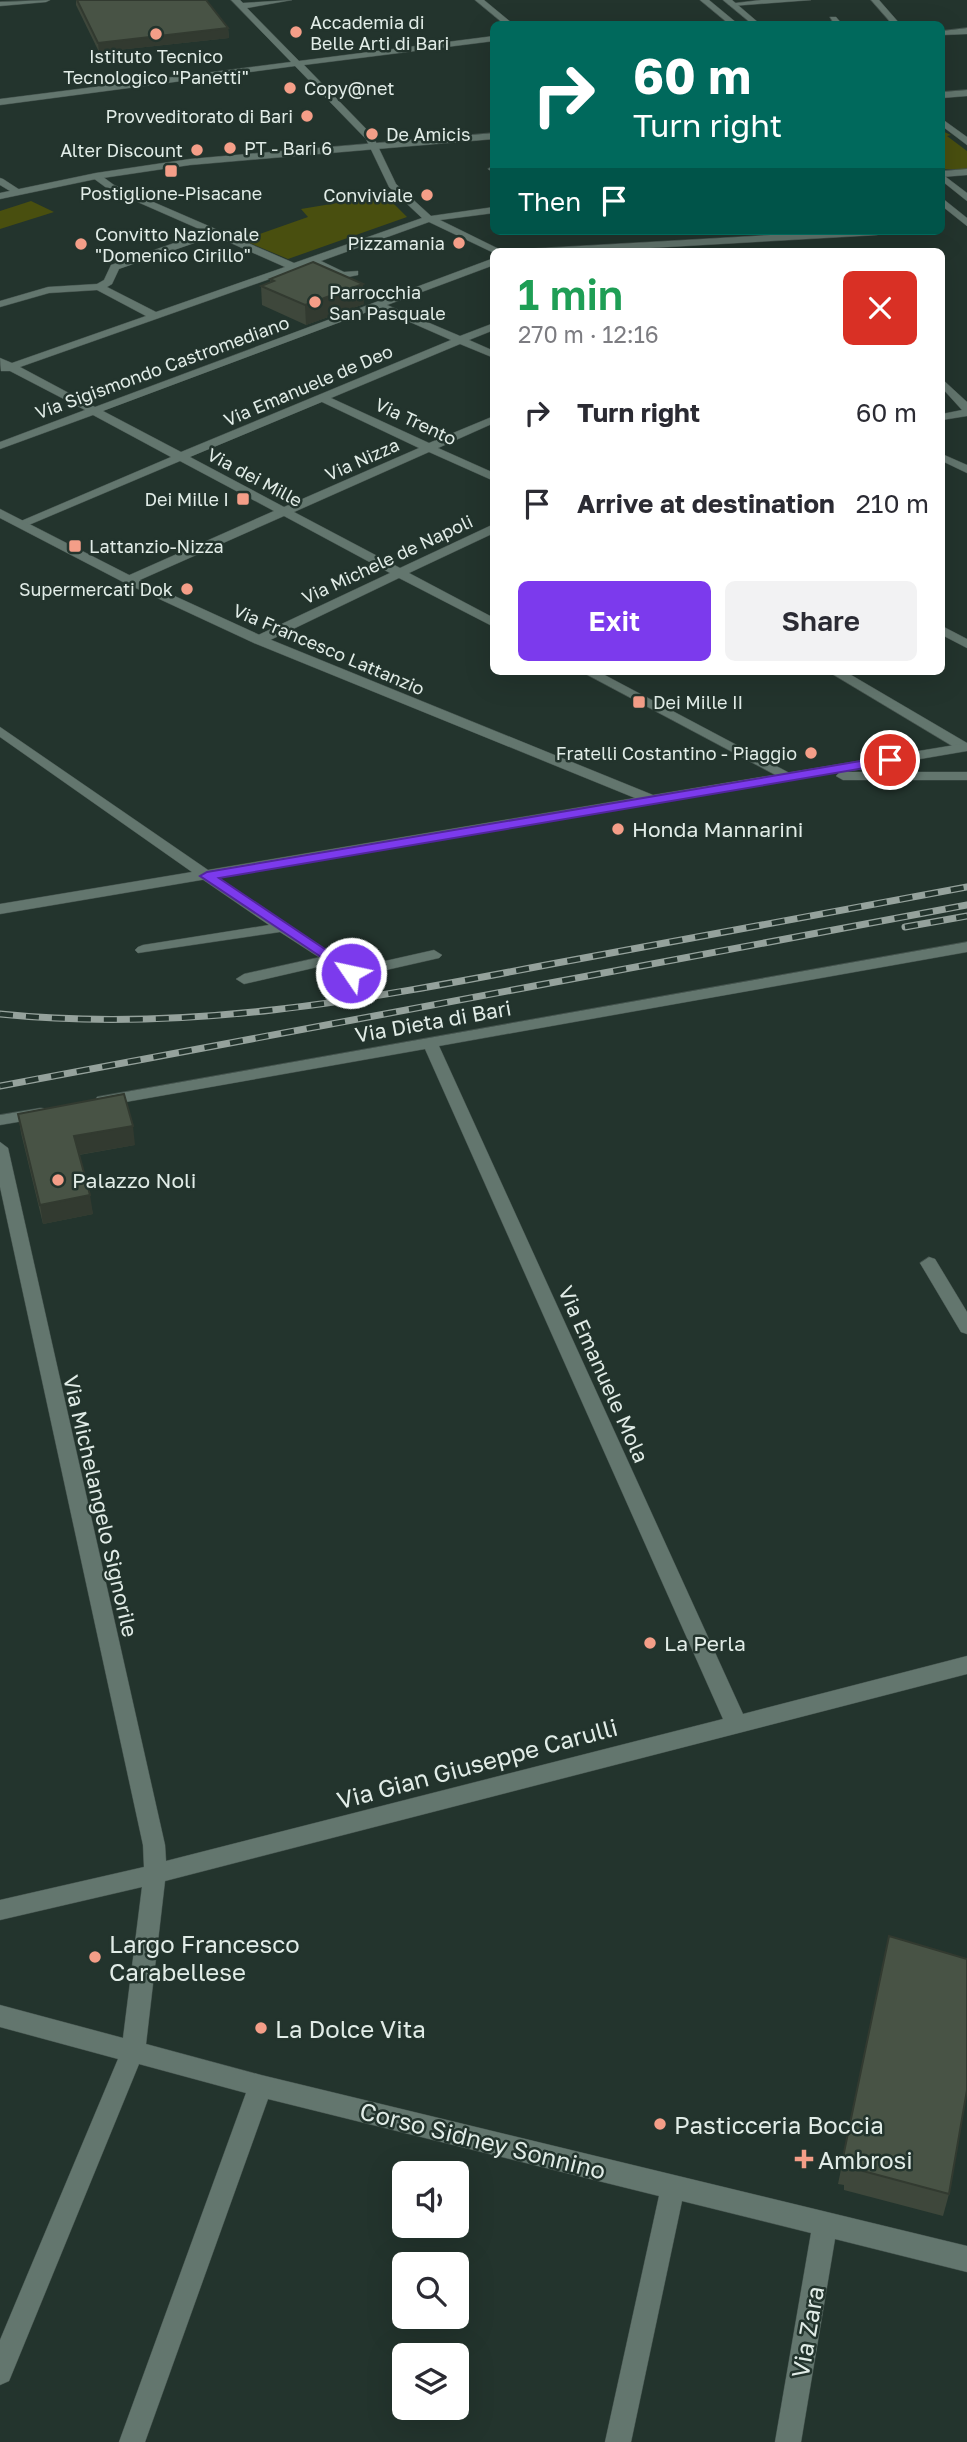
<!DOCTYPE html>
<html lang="en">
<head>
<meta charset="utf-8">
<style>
  :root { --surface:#fff; --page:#f2f2f3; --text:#2b2b33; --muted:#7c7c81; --accent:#7c3aed }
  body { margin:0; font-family:"Golos Text",sans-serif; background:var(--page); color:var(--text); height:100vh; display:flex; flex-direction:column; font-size:26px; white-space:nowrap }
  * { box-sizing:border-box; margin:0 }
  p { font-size:23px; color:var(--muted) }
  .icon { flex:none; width:38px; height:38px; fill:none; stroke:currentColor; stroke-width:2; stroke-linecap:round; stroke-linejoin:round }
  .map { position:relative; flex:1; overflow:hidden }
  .drawer { position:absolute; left:490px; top:248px; width:455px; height:427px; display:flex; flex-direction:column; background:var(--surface); border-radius:10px; box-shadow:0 7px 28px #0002 }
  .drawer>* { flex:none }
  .hud { position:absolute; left:490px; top:21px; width:455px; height:214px; border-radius:10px; box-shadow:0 7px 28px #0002; background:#00695c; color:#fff; overflow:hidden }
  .controls { position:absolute; left:392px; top:2161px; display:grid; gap:14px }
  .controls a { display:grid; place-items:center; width:77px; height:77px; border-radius:10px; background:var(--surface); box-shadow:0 7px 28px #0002; font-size:35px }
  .pin { position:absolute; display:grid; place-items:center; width:60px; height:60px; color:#fff; margin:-30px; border:4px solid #fff; border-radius:50%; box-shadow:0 2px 7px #0007 }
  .me { position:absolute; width:77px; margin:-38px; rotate:304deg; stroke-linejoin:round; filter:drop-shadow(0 0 5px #0008) }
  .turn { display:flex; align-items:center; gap:24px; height:147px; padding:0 28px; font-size:32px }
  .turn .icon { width:91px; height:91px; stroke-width:2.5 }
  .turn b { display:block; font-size:49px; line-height:60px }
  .then { display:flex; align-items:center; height:66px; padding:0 28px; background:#0003; gap:14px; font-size:26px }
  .round { display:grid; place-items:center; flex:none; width:74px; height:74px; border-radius:10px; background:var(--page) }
  .summary { display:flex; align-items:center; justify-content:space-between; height:119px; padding:0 28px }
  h1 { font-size:42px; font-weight:600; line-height:52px; color:#1e9e55 }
  .primary-button { display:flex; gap:14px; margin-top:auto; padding:14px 28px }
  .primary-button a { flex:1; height:80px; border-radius:10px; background:var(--accent); color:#fff; font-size:28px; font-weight:600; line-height:80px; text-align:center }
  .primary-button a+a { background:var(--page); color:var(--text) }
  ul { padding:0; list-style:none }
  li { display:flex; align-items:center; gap:21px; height:91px; padding:0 28px }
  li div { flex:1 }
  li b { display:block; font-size:26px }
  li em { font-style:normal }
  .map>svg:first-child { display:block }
</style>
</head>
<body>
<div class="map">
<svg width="967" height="2442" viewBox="0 0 967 2442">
  <rect width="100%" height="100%" fill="#23342d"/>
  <g fill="#494f0f">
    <path d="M942,131L951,135L947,136L967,151V170L942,169Z"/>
    <path d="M385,195L407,217L288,259L243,240L308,217L301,209Z"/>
    <path d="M31,201L54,212L0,229V211Z"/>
  </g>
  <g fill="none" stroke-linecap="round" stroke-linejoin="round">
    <defs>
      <path id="pedestrian" d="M330,955L335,957L338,960L335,963L244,984L236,979L244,974Z"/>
      <g id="minor">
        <path d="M50,0L46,2L0,6V2Z"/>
        <path d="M231,0H240L243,3L292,0L247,8L299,61L494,36V41L304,65L373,136L396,184L431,216L494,207V213L440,220L505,252L494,253L429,222L321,261L344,272L358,271V275L343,278L312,264L20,367L95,407L494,258V265L387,305L460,336L494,323V330L469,340L494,351V358L460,344L331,398L429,443L494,416V423L438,448L494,473V481L429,452L294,512L400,568L494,524V533L409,573L494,618V627L399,578L264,643H254V637L390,573L284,516L133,583H125V577L274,511L180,461L24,527L14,524L171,457L93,415L0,449V442L85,410L10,371H1L0,358L12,363L146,316L97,290L49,293L0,307V301L48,287L97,284L104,280L111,265L206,232L108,189L93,178V174H99L114,185L294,263L422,218L389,187L366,139L295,66L0,105V99L291,62ZM215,236L285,267L156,312L107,287L112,284L119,269ZM378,308L451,340L181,452L103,411ZM322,402L419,448L284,507L190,457Z"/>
        <path d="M475,0H484L513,24H504Z"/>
        <path d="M761,0H811L732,6L728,4Z"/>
        <path d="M871,0H879L900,24H892Z"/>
        <path d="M830,17H836L842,24H834Z"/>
        <path d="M967,28V34L942,35V31Z"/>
        <path d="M942,119L967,137V145L942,126Z"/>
        <path d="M493,166H494V173L488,169Z"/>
        <path d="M967,169V175L942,177V171Z"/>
        <path d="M0,178L3,179L23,192L15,194L0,185Z"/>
        <path d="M842,231L882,232L877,235L581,252H523L528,249Z"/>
        <path d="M942,379L967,402V416L942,420V414L962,410L942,388Z"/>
        <path d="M942,454L967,465V473L942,461Z"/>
        <path d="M942,626L967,639V648L942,635Z"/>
        <path d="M582,672H599L797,777L795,780H785Z"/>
        <path d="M829,672H846L967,743V750H959Z"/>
        <path d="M207,872L354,968L434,950L442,955L439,958L351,978L280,932L138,953L135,950L138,947L143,945L269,925L202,879L200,876Z"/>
        <path d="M967,942V952L439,1046L743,1714L967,1656V1674L165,1881L146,2044L261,2075L967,2246V2272L835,2239L801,2442H775L811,2233L682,2201L631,2442H605L659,2196L268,2099L145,2442H119L246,2093L139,2064L9,2381L0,2385V2340L118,2059L0,2027V2005L123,2038L142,1887L0,1920V1900L144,1867L143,1845L0,1187V1142L8,1148L165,1845L166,1861L723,1719L425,1049L103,1106L97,1105L95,1101L97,1097Z"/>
        <path d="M41,1108L47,1109L49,1113L47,1117L0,1125V1115Z"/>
        <path d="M929,1257L935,1259L967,1312V1334L961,1332L920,1263Z"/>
      </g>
      <g id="secondary">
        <path d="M700,0H709L738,24H729Z"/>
        <path d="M723,0H732L760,24H752Z"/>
        <path d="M967,90V96L942,98V92Z"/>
        <path d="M494,133V139L190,165L96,179L0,199V193L96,173L190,159Z"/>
        <path d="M942,174L967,193V201L942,181Z"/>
        <path d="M942,198L967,218V226L942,206Z"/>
        <path d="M0,509L133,577L264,637L653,795L967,743V751L844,772H967V780H843L836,776L840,772L0,914V904L192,872L0,737V727L208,870L635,798L254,643L125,583L0,518Z"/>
      </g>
    </defs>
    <use href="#pedestrian" stroke="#43514c" stroke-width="1"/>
    <use href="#minor" stroke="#43514c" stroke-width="1"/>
    <use href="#secondary" stroke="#43514c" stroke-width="1"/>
    <use href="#pedestrian" fill="#63766e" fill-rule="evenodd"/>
    <use href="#minor" fill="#63766e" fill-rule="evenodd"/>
    <use href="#secondary" fill="#63766e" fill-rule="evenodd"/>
    <defs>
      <g id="rail">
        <path d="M905,927L967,916"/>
        <path d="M0,1014C187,1033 363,1000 546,965C686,939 826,913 967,887"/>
        <path d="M0,1086L967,905"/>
      </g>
    </defs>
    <use href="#rail" stroke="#95a29c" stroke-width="7"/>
    <use href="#rail" stroke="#23342d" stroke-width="4.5" stroke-dasharray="13" stroke-linecap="butt"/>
  </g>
  <g fill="#3e473b">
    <path d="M76,0H206L228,28L229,38L99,52L76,5Z"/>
    <path d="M270,279L364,304L306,325L262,305L261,286L270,282Z"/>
    <path d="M18,1114L135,1145L79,1155L93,1214L43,1224L21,1133Z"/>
    <path d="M889,1936L949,2194L943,2216L844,2190V2185L838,2184Z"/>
  </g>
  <g fill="#323a30">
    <path d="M228,28L229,38L99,52L98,43Z"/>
    <path d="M363,284L364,304L306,325L305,305Z"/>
    <path d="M133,1126L135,1145L77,1155L74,1136Z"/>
    <path d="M90,1195L93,1214L43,1224L40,1205Z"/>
  </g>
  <g fill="#485345" stroke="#323a30" stroke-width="2">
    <path d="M77,0H206L228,28L98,43Z"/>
    <path d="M313,262L363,284L305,305L261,286L274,281L270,279Z"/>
    <path d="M124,1094L133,1126L74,1136L90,1195L40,1205L18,1114Z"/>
    <path d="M889,1936L967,1959V2090L949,2194L848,2167L849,2163L842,2162Z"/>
  </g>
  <path fill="#7c3aed" stroke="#51269a" stroke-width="2" d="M890,756L894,757V763L219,878L356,970L358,973L351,977L200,876L207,872Z"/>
  <g fill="#f49e88" stroke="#23342d" stroke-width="2.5">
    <circle cx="296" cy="32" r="7"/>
    <circle cx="156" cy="34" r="7"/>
    <circle cx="290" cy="88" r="7"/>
    <circle cx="307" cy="116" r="7"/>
    <circle cx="372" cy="134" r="7"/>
    <circle cx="230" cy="148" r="7"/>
    <circle cx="197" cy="150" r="7"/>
    <rect x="164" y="164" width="14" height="14" rx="3.5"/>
    <circle cx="427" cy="195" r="7"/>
    <circle cx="459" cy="243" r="7"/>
    <circle cx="81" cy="244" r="7"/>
    <circle cx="315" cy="302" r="7"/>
    <rect x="236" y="492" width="14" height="14" rx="3.5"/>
    <rect x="68" y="539" width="14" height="14" rx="3.5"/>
    <circle cx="187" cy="589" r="7"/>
    <rect x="632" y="695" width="14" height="14" rx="3.5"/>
    <circle cx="811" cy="753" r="7"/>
    <circle cx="618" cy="829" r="7"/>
    <circle cx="58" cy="1180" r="7"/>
    <circle cx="650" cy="1643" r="7"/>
    <circle cx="95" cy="1957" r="7"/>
    <circle cx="261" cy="2028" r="7"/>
    <circle cx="660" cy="2124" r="7"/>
    <path d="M800.5 2148.5h7v7h7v7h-7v7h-7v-7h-7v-7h7z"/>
  </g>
  <g text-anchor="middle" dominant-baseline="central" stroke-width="5" stroke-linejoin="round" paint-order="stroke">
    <g font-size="18" fill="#e1ece7" stroke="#23342d" text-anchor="start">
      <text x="310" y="22">Accademia di<tspan x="310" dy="21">Belle Arti di Bari</tspan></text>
      <text x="156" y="56" text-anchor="middle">Istituto Tecnico<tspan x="156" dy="21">Tecnologico "Panetti"</tspan></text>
      <text x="304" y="88">Copy@net</text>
      <text x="293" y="116" text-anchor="end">Provveditorato di Bari</text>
      <text x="386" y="134">De Amicis</text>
      <text x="244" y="148">PT - Bari 6</text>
      <text x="183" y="150" text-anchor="end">Alter Discount</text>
      <text x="171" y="193" text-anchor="middle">Postiglione-Pisacane</text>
      <text x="413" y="195" text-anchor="end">Conviviale</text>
      <text x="95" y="234">Convitto Nazionale<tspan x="95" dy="21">"Domenico Cirillo"</tspan></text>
      <text x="445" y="243" text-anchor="end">Pizzamania</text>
      <text x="329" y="292">Parrocchia<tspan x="329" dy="21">San Pasquale</tspan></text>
      <text x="229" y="499" text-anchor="end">Dei Mille I</text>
      <text x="89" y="546">Lattanzio-Nizza</text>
      <text x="173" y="589" text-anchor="end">Supermercati Dok</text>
      <text x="653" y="702">Dei Mille II</text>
      <text x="797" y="753" text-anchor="end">Fratelli Costantino - Piaggio</text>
    </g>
    <g font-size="18" fill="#e1ece7" stroke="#23342d">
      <text transform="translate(162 367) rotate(-20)">Via Sigismondo Castromediano</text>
      <text transform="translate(308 385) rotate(-23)">Via Emanuele de Deo</text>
      <text transform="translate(416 421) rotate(25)">Via Trento</text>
      <text transform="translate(362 459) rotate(-24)">Via Nizza</text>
      <text transform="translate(255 477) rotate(28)">Via dei Mille</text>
      <text transform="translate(387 559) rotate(-25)">Via Michele de Napoli</text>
      <text transform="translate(329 649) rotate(23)">Via Francesco Lattanzio</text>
    </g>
    <g font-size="21" fill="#e1ece7" stroke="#23342d" text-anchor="start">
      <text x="632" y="829">Honda Mannarini</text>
      <text x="72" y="1180">Palazzo Noli</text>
      <text x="664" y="1643">La Perla</text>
    </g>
    <g font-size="21" fill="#e1ece7" stroke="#23342d">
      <text transform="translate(433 1021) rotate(-10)">Via Dieta di Bari</text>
      <text transform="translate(604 1374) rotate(66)">Via Emanuele Mola</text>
      <text transform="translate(101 1506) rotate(77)">Via Michelangelo Signorile</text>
    </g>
    <g font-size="24" fill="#e1ece7" stroke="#23342d">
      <text transform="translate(477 1763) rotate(-15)">Via Gian Giuseppe Carulli</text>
      <text transform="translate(483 2140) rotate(14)">Corso Sidney Sonnino</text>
      <text transform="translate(807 2332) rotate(-80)">Via Zara</text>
    </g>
    <g font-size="24" fill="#e1ece7" stroke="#23342d" text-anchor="start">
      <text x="109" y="1943">Largo Francesco<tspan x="109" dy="28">Carabellese</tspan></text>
      <text x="275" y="2028">La Dolce Vita</text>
      <text x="674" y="2124">Pasticceria Boccia</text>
      <text x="818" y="2159">Ambrosi</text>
    </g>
  </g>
</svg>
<div class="controls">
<a><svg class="icon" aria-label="sound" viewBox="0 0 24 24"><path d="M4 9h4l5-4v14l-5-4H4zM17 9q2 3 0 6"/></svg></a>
<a><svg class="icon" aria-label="search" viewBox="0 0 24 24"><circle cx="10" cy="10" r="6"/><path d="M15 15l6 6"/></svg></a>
<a><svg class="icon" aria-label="layers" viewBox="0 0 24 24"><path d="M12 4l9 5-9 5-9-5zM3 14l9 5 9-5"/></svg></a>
</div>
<div class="pin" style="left:890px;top:760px;background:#d93025"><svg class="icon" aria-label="arrive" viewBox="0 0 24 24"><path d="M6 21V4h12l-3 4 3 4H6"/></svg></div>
<svg class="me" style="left:351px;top:973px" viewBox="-20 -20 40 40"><circle r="17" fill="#7c3aed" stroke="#fff" stroke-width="3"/><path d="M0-11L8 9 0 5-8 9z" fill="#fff"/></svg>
<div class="hud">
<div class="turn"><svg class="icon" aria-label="right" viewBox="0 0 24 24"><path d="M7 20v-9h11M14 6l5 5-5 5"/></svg><div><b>60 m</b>Turn right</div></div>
<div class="then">Then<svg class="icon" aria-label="arrive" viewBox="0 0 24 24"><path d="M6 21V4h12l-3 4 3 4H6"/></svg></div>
</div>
<section class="drawer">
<div class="summary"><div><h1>1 min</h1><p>270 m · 12:16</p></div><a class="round" style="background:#d93025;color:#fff"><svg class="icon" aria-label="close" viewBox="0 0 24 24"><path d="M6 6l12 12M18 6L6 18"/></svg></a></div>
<ul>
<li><svg class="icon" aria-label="right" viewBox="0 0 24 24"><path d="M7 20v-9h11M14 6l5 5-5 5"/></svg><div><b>Turn right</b></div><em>60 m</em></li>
<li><svg class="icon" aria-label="arrive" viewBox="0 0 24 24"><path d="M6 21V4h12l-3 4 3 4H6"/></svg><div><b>Arrive at destination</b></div><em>210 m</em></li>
</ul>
<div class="primary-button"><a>Exit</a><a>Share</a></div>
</section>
</div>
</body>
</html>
